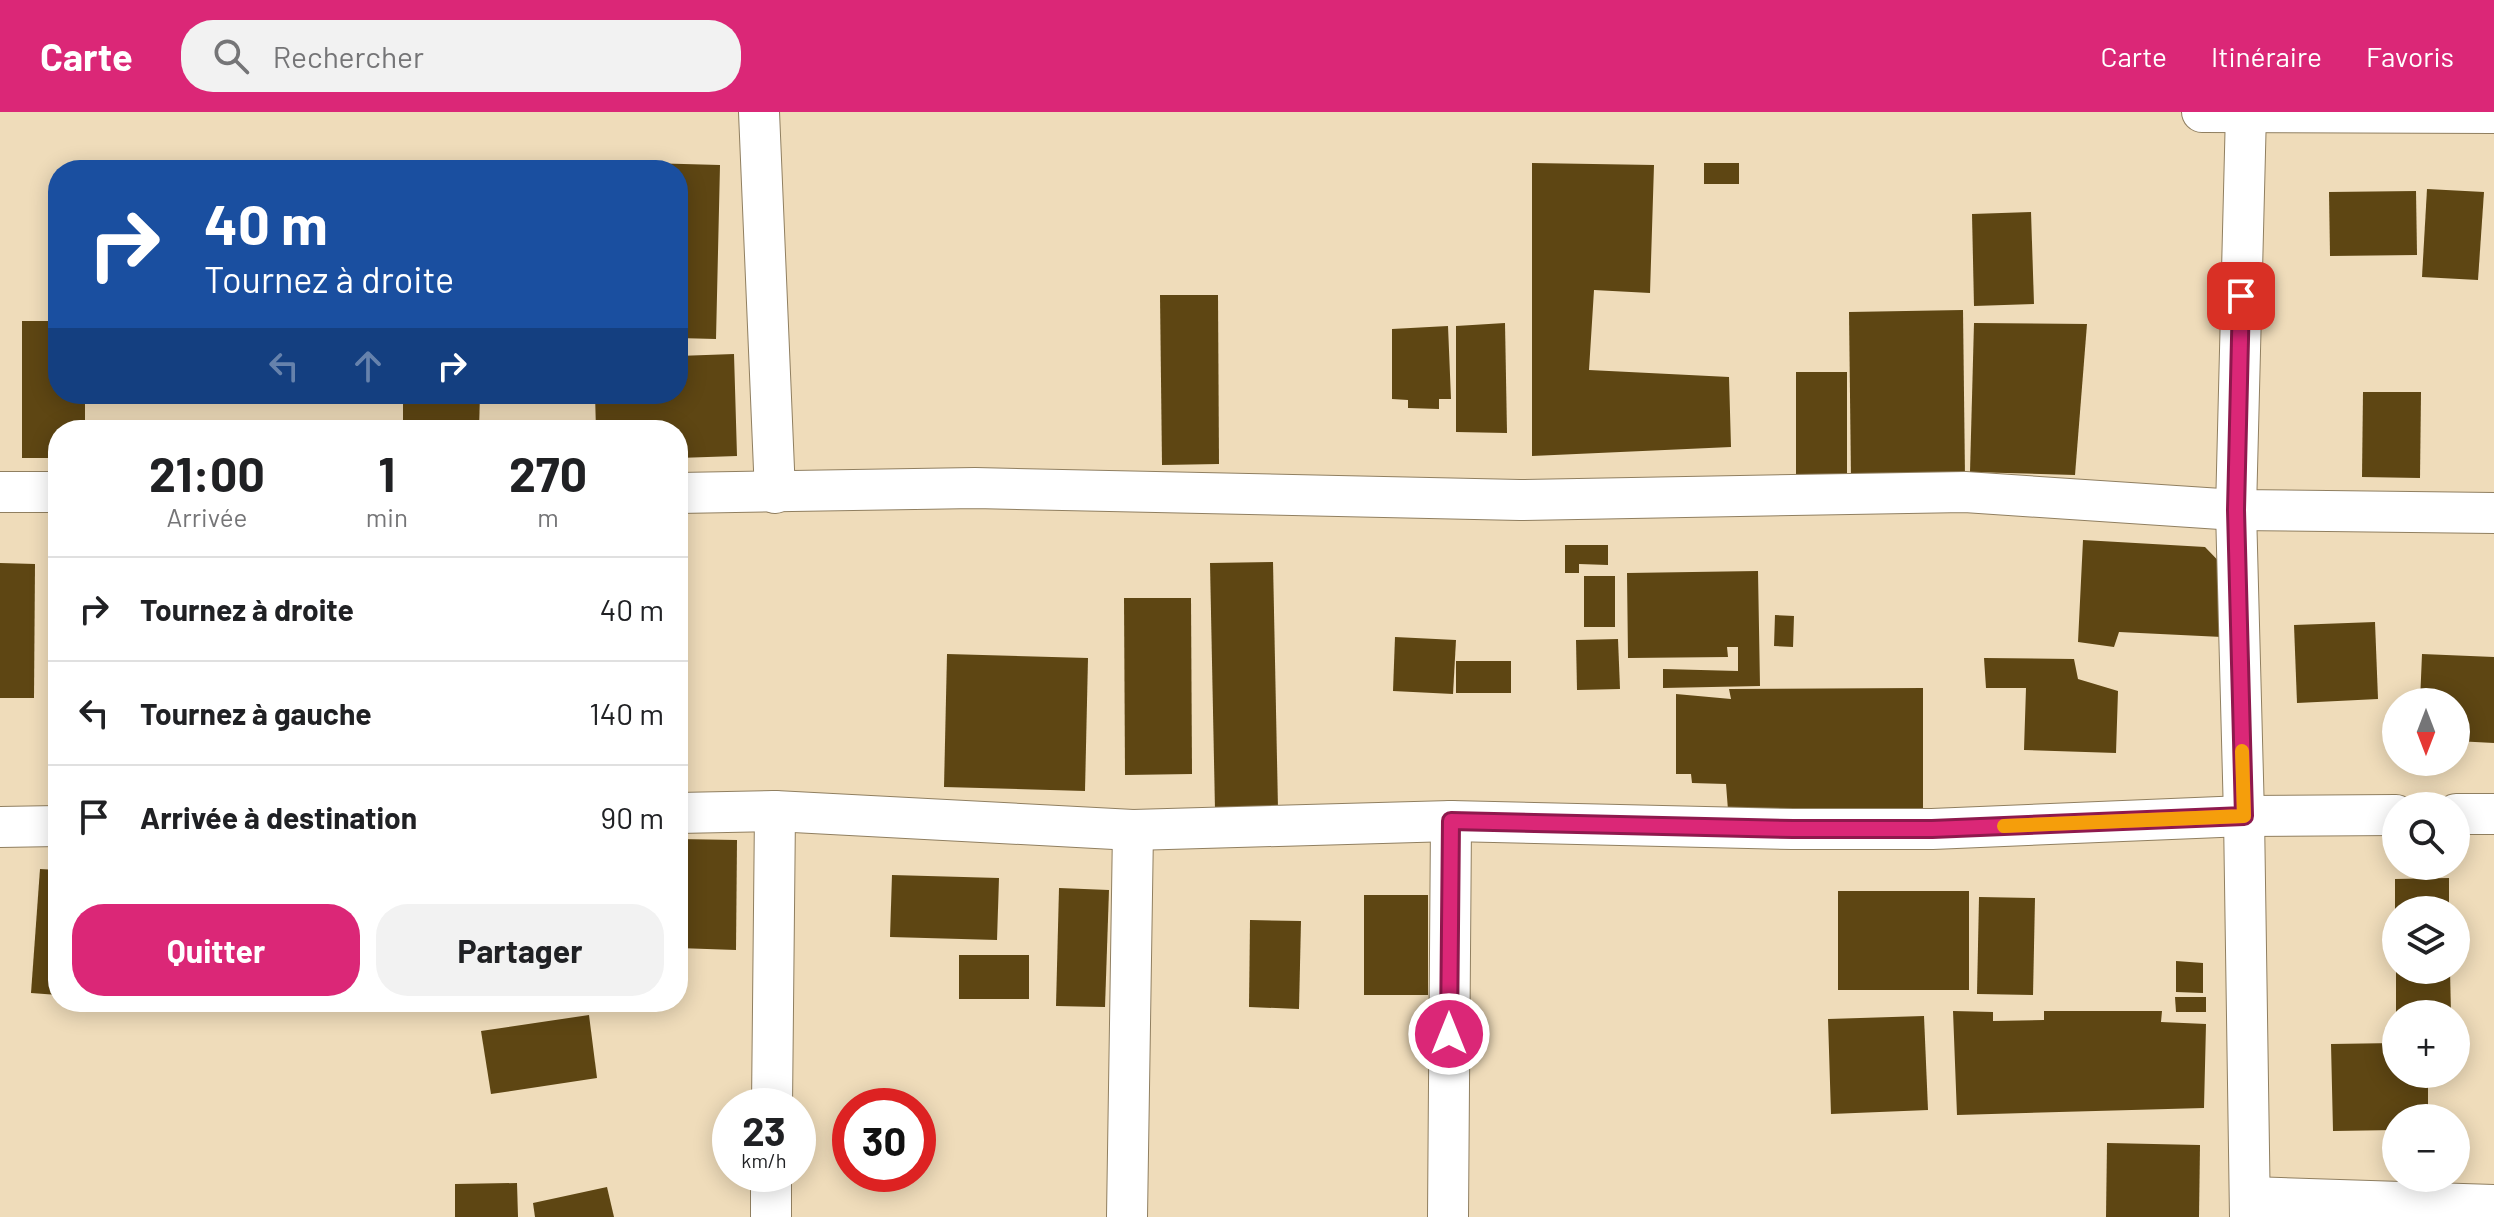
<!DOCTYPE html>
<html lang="fr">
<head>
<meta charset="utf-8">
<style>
  :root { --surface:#fff; --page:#f2f2f2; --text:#202124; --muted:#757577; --line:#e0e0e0; --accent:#db2777 }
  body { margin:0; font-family:Barlow,sans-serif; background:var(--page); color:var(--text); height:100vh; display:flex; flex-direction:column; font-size:30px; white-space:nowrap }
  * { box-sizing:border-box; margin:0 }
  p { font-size:26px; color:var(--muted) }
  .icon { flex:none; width:44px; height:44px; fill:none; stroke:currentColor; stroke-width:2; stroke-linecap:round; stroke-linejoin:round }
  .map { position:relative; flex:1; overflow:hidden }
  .side { position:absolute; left:48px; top:308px; width:640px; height:592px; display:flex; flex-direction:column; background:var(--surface); border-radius:32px; box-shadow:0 4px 20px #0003 }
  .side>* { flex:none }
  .banner { position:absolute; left:48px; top:48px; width:640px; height:244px; border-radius:32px; box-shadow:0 4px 20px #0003; background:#1a4fa0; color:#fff; overflow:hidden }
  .needle { width:52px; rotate:180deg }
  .fabs { position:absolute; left:2382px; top:576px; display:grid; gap:16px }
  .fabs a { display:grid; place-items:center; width:88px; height:88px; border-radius:50%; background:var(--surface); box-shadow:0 4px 20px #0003; font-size:40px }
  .speed { position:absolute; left:712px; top:976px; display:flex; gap:16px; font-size:40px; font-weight:700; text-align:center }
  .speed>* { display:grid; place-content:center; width:104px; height:104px; border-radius:50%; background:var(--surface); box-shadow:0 4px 20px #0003; line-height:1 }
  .speed small { font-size:20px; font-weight:400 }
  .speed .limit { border:12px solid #d22; background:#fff; color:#111 }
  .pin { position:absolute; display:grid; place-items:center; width:68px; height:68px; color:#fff; margin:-34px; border-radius:16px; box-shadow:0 4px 12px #0006 }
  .me { position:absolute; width:88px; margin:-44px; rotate:0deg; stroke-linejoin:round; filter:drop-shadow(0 0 6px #0008) }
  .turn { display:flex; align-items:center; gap:28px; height:168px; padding:0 24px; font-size:36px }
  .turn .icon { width:104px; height:104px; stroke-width:2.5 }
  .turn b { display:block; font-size:56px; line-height:68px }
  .lanes { display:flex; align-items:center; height:76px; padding:0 24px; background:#0003; justify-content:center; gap:40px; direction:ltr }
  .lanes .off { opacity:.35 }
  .eta { display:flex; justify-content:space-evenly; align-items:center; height:136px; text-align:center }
  .eta b { font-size:48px; font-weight:700; line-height:56px }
  .action { display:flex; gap:16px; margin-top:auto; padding:16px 24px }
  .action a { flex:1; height:92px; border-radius:32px; background:var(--accent); color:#fff; font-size:32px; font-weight:700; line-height:92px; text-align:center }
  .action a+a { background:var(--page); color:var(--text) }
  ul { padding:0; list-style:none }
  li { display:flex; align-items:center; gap:24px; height:104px; padding:0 24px; border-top:2px solid var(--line) }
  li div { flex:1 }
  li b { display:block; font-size:30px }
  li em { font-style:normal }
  header { display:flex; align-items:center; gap:48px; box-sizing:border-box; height:112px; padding:0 40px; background:var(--accent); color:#fff }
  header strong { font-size:38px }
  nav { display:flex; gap:44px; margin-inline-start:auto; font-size:28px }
  .search { width:560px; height:72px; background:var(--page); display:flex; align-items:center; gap:20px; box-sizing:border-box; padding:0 28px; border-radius:32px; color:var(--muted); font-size:30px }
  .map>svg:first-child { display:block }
</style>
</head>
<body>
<header>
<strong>Carte</strong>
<div class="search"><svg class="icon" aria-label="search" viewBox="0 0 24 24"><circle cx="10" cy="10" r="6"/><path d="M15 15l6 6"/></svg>Rechercher</div>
<nav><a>Carte</a><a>Itinéraire</a><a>Favoris</a></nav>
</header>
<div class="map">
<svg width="2494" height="1105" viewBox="0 0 2494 1105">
  <rect width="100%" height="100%" fill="#efdcba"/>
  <g fill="#5e4613">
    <path d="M647,51L720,53L716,227L678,226V58H647Z"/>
    <path d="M1532,51L1654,53L1650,181L1594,178L1589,258L1729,265L1731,335L1532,344Z"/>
    <rect x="1704" y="51" width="35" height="21"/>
    <path d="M2427,77L2484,80L2478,168L2422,165Z"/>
    <path d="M2416,79L2417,143L2330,144L2329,80Z"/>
    <path d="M2031,100L2034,192L1974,194L1972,102Z"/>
    <path d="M1160,183H1218L1219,352L1162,353Z"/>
    <path d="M1963,198L1965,366L1851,367L1849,200Z"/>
    <path d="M22,209H58V282H85V318H58V346H22Z"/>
    <path d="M1505,211L1507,321L1456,320V214Z"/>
    <path d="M1974,211L2087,212L2075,363L1970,360Z"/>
    <path d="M1448,214L1451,287H1439V297L1408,296V288L1392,287V217Z"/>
    <path d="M734,242L737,344L678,346V318H596L595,282H678V244Z"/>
    <rect x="1796" y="260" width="51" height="108"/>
    <path d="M2363,280H2421L2420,366L2362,365Z"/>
    <path d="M403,282H480L479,318H403Z"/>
    <path d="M2083,428L2205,435L2233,464L2222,525L2119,520L2114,535L2078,530Z"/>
    <path d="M1565,433H1608V453L1579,452V461H1565Z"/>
    <path d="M1273,450L1278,697L1215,698L1210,451Z"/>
    <path d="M0,451L35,452L34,586H0Z"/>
    <path d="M1758,459L1760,574L1663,576V557L1738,559V535H1727L1728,545L1628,546L1627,461Z"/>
    <rect x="1584" y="464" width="31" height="51"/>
    <path d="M1124,486H1191L1192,662L1125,663Z"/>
    <path d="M1775,503L1794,504L1793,535L1774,534Z"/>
    <path d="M2375,510L2378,587L2297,591L2294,513Z"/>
    <path d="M1395,525L1456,528L1453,582L1393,579Z"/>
    <path d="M1618,527L1620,577L1577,578L1576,528Z"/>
    <path d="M947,542L1088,546L1085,679L944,675Z"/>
    <path d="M2422,542L2494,545V631L2456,629V590H2420Z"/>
    <path d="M1984,546L2074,547L2078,567L2118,579L2116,641L2024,638L2026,576H1986Z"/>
    <rect x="1456" y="549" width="55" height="32"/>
    <path d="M1923,576V699L1728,698L1726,672L1692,671L1691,662H1676V582L1731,587L1729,577Z"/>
    <path d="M678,727L737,728L736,838L678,836Z"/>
    <path d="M40,757L58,758V883L31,881Z"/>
    <path d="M892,763L999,766L997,828L890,825Z"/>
    <path d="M2449,766V798H2395V767Z"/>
    <path d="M1059,776L1109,778L1105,895L1056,894Z"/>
    <rect x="1838" y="779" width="131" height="99"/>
    <rect x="1364" y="783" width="64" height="100"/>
    <path d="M1979,785L2035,786L2033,883L1977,882Z"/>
    <path d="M1250,808L1301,809L1299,897L1249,895Z"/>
    <rect x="959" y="843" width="70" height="44"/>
    <path d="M2176,849L2203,851V881L2176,880Z"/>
    <path d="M2396,858H2450L2451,902H2396Z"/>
    <path d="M2175,885H2206V900H2176Z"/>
    <path d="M1953,899L1993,900V909L2044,908V899H2162L2161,910L2206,912L2204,996L1957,1003Z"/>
    <path d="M589,903L597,966L491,982L481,919Z"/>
    <path d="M1924,904L1928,998L1831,1002L1828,907Z"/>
    <path d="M2396,931V962H2428V1006H2396V1018L2333,1019L2331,932Z"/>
    <path d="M2107,1031L2200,1033L2199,1105H2106Z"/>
    <path d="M517,1071L518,1105H455V1072Z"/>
    <path d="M607,1075L614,1105H535L533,1091Z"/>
  </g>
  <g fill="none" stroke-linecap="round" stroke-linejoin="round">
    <defs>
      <g id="minor">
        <path d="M759,0L775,381"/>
        <path d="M2202,0L2494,1"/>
        <path d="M2246,0L2236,398L2244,704L2250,1105"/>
        <path d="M0,380H58"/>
        <path d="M678,381L975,376L1520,388L1965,380L2236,398L2494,401"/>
        <path d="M678,701L775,699L1133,718L1451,709L1793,717H1932L2244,704L2396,703"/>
        <path d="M2456,702H2494"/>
        <path d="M0,715L58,714"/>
        <path d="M772,994L775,699"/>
        <path d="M2250,1085L2494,1093"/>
        <path d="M771,1105V1062"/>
        <path d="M1127,1105L1133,718"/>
        <path d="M1448,1105L1451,709"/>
      </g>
    </defs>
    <use href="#minor" stroke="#907f60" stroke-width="42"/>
    <use href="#minor" stroke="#fff" stroke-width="40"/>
  </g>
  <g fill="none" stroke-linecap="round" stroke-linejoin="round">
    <defs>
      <path id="route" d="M1449,922L1451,709L1793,717H1932L2244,704L2236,398L2241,184"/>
    </defs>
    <use href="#route" stroke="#8e194d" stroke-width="20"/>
    <use href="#route" stroke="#db2777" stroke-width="14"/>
    <path stroke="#f59e0b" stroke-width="14" d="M2004,714L2244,704L2242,639"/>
  </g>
</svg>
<div class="fabs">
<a><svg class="needle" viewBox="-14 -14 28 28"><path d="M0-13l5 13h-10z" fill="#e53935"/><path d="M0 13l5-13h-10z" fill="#757577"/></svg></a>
<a><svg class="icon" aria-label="search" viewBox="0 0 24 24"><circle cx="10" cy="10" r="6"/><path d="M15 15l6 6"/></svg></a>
<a><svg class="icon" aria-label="layers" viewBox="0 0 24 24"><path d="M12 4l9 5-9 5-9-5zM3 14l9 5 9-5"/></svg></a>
<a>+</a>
<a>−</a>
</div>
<div class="speed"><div>23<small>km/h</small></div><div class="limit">30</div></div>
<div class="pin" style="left:2241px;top:184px;background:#d93025"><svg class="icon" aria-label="arrive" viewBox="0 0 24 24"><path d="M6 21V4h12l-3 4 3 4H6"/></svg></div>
<svg class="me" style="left:1449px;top:922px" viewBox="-20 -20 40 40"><circle r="17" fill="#db2777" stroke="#fff" stroke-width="3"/><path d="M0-11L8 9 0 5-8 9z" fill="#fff"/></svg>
<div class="banner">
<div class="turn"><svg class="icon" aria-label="right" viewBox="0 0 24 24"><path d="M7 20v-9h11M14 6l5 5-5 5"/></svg><div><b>40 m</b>Tournez à droite</div></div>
<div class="lanes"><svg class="icon off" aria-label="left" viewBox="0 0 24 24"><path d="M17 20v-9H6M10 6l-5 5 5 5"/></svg><svg class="icon off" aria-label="ahead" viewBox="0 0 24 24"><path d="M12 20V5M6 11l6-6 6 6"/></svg><svg class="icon" aria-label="right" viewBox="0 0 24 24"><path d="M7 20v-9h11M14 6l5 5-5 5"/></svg></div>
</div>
<section class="side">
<div class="eta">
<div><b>21:00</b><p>Arrivée</p></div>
<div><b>1</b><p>min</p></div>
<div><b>270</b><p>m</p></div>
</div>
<ul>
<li><svg class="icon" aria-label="right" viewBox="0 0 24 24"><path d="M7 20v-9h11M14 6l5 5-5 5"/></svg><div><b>Tournez à droite</b></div><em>40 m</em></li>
<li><svg class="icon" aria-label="left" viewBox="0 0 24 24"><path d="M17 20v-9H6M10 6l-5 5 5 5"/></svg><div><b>Tournez à gauche</b></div><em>140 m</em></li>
<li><svg class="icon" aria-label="arrive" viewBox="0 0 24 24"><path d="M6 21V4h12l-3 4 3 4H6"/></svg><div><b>Arrivée à destination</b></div><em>90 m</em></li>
</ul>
<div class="action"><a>Quitter</a><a>Partager</a></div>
</section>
</div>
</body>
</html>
